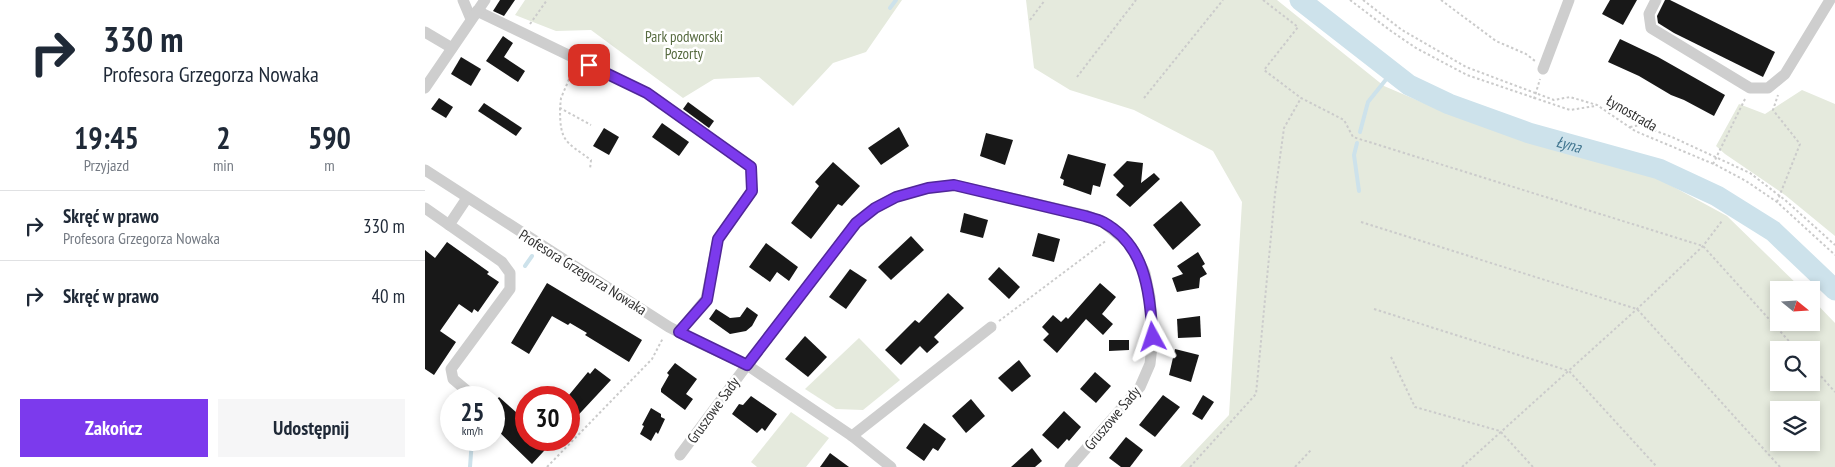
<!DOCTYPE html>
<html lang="pl">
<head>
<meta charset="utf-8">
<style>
  :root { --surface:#fff; --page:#f6f6f7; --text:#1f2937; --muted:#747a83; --line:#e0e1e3; --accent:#7c3aed }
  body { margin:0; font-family:"PT Sans Narrow",sans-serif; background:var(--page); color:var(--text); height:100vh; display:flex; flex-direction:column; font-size:19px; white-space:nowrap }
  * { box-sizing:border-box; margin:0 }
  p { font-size:16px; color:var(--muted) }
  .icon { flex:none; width:28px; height:28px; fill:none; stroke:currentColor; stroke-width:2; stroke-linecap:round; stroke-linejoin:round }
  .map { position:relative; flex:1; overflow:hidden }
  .panel { display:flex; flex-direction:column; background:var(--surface); width:425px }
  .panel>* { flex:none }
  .top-card { background:#fff; color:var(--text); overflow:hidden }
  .needle { width:32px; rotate:108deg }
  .controls { position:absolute; left:1345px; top:281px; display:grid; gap:10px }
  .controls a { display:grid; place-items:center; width:50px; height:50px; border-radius:0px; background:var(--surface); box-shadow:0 2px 8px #0003; font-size:25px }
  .speed { position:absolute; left:15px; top:386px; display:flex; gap:10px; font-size:25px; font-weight:700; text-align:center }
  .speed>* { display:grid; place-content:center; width:65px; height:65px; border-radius:50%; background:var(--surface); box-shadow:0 2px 8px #0003; line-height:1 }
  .speed small { font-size:12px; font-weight:400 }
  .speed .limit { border:8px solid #d22; background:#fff; color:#111 }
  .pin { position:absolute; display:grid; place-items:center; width:42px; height:42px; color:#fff; margin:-21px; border-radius:10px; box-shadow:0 2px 8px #0006 }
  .me { position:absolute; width:55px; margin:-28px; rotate:355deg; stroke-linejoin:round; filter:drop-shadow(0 0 4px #0008) }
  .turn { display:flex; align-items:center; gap:18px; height:105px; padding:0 20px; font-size:22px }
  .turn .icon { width:65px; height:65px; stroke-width:2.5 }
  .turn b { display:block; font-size:35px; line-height:42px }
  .eta { display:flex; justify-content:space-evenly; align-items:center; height:85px; text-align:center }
  .eta b { font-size:30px; font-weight:700; line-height:35px }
  .cta { display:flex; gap:10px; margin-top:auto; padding:10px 20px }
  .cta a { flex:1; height:58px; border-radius:0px; background:var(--accent); color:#fff; font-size:20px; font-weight:700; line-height:58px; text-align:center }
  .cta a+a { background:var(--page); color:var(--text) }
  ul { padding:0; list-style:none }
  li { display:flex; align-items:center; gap:15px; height:70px; padding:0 20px; border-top:1px solid var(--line) }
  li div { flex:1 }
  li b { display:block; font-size:19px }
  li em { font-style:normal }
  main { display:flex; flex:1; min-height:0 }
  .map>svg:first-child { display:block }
</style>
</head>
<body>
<main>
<section class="panel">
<div class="top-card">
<div class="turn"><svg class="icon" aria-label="right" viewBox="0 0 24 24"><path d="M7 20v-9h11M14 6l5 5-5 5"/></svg><div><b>330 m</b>Profesora Grzegorza Nowaka</div></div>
</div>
<div class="eta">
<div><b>19:45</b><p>Przyjazd</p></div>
<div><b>2</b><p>min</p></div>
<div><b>590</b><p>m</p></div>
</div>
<ul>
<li><svg class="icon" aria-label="right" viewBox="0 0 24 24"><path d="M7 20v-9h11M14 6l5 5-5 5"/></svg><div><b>Skręć w prawo</b><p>Profesora Grzegorza Nowaka</p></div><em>330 m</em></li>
<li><svg class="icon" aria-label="right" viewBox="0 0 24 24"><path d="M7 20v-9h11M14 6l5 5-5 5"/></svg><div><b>Skręć w prawo</b></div><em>40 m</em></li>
</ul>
<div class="cta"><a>Zakończ</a><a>Udostępnij</a></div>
</section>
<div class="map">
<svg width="1410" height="467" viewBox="0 0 1410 467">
  <rect width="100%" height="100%" fill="#fff"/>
  <g fill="#e5eadd" fill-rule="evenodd">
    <path d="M100,0H477L441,52L408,63L368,106L334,77L289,79L258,98L166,30L131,31L90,15Z"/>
    <path d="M601,0H852L959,86L1001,104L1223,173L1302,216L1378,290H1354V322H1386V298L1410,323V467H755L804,415L817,202L788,151L709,110L645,90L609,68ZM1354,350H1386V382H1354ZM1354,410H1386V442H1354Z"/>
    <path d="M1377,90L1410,104V236L1360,195L1300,154L1291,146L1314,104L1340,114Z"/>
    <path d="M434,338L475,380L438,410L411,409L380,389Z"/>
    <path d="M366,412L404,438L381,467H332L326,462Z"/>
  </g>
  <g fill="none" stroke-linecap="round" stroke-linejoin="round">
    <g stroke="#cde2eb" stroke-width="4">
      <path d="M465,8L471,0"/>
      <path d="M935,132L943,102L967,72"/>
      <path d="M932,143L929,155L934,191"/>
      <path d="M100,266L107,256"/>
      <path d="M45,467L47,440"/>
    </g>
    <path stroke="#cde2eb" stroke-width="21" id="s1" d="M875,0L984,85L1024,104L1104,133L1234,169L1292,196L1348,231L1410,290"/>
  </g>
  <g fill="#181818">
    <path d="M75,0H90L79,16L68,11Z"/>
    <path d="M1185,0H1212L1198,25L1177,14Z"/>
    <path d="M1240,0H1245L1350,52L1338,77L1249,33L1233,23L1232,16Z"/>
    <path d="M78,36L88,43L79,57L100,71L93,82L61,61Z"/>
    <path d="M1195,39L1233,57L1300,95L1289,116L1259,100L1246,95L1214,76L1183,62Z"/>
    <path d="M36,57L56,69L46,86L26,74Z"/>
    <path d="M14,98L28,107L21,118L6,109Z"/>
    <path d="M263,102L289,121L284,128L258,109Z"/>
    <path d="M59,103L97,128L91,136L53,111Z"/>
    <path d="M237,123L264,142L254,156L227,137Z"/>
    <path d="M474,127L484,146L456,165L443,148Z"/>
    <path d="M179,128L194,137L184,155L168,146Z"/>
    <path d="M561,133L588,140L580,165L555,156Z"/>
    <path d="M643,154L681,164L675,187L668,185L666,195L638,185L639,180L635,178Z"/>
    <path d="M702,161L718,163L716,183L729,173L735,179L705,207L691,195L699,186L688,175Z"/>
    <path d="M408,162L435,186L417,206L413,204L386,239L366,223L394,186L390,182Z"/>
    <path d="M756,201L776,225L748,250L728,225Z"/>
    <path d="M539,213L563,220L558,238L535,232Z"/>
    <path d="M613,233L635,239L629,262L607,256Z"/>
    <path d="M486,236L499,250L466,280L453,267Z"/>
    <path d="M22,242L64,272L62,274L74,282L53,312L49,309L47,313L34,304L15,331L31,342L9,375L0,369V250L10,258Z"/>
    <path d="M341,243L373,267L364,281L352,272L345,282L324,267Z"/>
    <path d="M773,252L780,264L777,266L782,274L775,278L774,288L752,292L747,278L758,274L752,266Z"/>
    <path d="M574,267L595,287L584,299L563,279Z"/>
    <path d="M425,269L442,280L421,309L404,297Z"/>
    <path d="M122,283L217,340L204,362L160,335L162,333L145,323L143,325L127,316L104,354L86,343Z"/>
    <path d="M675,283L691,297L677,314L688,324L678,335L661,319L632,353L618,340L624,334L617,327L628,315L636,322L641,317L643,319Z"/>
    <path d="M523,293L539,308L509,337L514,342L502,353L495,346L476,365L460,350L490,320L494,323Z"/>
    <path d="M322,307L333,315L327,326L321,331L305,334L284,319L291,309L305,318L315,317Z"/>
    <path d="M775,316L776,337L753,338L752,319Z"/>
    <path d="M380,336L402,357L383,377L360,359Z"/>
    <path d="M684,340H704V350L684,351Z"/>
    <path d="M750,349L774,355L766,382L744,375Z"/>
    <path d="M594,360L606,376L587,392L573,378Z"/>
    <path d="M250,363L272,379L261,394L268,399L260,410L236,392V389L244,375L242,373Z"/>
    <path d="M170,368L186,380L144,425V395L163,372L165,374Z"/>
    <path d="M670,372L686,386L671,403L655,389Z"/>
    <path d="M738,395L755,407L730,437L714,425Z"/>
    <path d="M778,395L789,402L777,420L767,414Z"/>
    <path d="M326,396L352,414L340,431L337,428L332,433L307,414L314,404L318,405Z"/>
    <path d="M74,397L101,421V440H129L107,464L69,427V403Z"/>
    <path d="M546,399L560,416L541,433L527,416Z"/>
    <path d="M226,408L236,414V417L240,419L233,434L231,432L226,441L215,434L219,426L217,425Z"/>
    <path d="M639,411L656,427L644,441L642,439L633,449L617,435Z"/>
    <path d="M499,423L521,439L513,451L508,448L499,461L481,448Z"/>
    <path d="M701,437L718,450L705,467H696L684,458Z"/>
    <path d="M607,448L617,461L610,467H586Z"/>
    <path d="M405,453L424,467H395Z"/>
  </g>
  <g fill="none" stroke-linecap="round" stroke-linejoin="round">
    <g stroke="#cbcbcb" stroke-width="2" stroke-dasharray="2.5 2.5" stroke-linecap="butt">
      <path d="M838,0L873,27L839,70L876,98L919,120L928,137L1278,246L1372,350"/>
      <path d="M925,0L966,31L991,48L1042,75L1145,110L1170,106"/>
      <path d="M938,0L977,30L1041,67L1129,100L1145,97L1172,105L1210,131L1291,165L1321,181L1352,202L1410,255"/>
      <path d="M1016,0L1071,41L1101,54L1110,61"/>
      <path d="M605,20L620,0"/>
      <path d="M105,24L122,0"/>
      <path d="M148,70L136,98L135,108L166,125"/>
      <path d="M652,77L711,0"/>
      <path d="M719,98L798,0"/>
      <path d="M1109,99L1115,79"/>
      <path d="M135,108C135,142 140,141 166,160L165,169"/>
      <path d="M1205,127L1215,125L1247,137L1325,173L1360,200L1410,245"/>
      <path d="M1288,164L1320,99"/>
      <path d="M1352,202L1375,144L1348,110L1353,95"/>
      <path d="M936,222L1212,309L1355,467"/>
      <path d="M949,309L1144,371L1232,467"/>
      <path d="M574,321L682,240"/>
      <path d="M966,357L990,407L1075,431L1108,467"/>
      <path d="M1386,365L1410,392"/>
      <path d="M122,467L227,359L238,338"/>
      <path d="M765,467L831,394L850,194L859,128L876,98"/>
      <path d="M870,467L886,450"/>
      <path d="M1037,467L1212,309L1278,246L1297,221"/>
    </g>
    <g stroke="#cecece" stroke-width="11">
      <path d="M38,0L46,19"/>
      <path d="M1231,0L1224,14L1226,28L1325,88H1343L1360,74L1405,0"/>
      <path d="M52,11L222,93L326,167L327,191L293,239L281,299L254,332"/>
      <path d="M0,32L27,48"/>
      <path d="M1118,69L1144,0"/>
      <path d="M0,88L60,0"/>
      <path d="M0,170L244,327L277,344L322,365L427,436L466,467"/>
      <path d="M0,208L77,262L85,273V289L26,369L28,379L47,395"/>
      <path d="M24,225L42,198"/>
      <path d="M427,436L566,327"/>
      <path d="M255,455L322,365L431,223L450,208L471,197L503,188L529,185L660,215L678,222L702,242L709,251L720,273L725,297L728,337L725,364L715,387L645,467"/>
    </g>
  </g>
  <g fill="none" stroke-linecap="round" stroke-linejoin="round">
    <defs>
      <path id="route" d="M164,65L222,93L326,167L327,191L293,239L282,300L254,332L322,365L431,223L450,208L471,197L503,188L529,185L660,216C666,218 672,219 678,222C722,246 724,293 728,337"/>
    </defs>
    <use href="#route" stroke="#51269a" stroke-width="12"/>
    <use href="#route" stroke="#7c3aed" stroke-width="9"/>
  </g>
  <g text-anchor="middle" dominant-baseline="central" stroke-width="5" stroke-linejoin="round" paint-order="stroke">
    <g font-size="15" fill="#576b40" stroke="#fff">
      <text x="259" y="36">Park podworski<tspan x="259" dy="17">Pozorty</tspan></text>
    </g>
    <g font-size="15" fill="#313131" stroke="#fff">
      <text transform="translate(1207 113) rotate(30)">Łynostrada</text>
      <text transform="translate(158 272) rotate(32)">Profesora Grzegorza Nowaka</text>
      <text transform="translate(288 410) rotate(-54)">Gruszowe Sady</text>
      <text transform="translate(687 418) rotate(-50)">Gruszowe Sady</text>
    </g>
    <g font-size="16" font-style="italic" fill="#427690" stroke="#fff">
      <text stroke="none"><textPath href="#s1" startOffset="309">Łyna</textPath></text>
    </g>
  </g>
</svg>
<div class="controls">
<a><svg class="needle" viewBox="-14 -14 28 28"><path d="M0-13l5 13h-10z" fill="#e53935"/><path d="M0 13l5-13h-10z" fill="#747a83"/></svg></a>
<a><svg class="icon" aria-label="search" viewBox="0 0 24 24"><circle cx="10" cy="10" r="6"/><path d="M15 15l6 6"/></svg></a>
<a><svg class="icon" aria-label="layers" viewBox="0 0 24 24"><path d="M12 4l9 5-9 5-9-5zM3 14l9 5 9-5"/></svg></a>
</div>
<div class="speed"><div>25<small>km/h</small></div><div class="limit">30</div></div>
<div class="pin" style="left:164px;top:65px;background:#d93025"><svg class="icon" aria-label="arrive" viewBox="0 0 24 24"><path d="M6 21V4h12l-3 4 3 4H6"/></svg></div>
<svg class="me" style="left:728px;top:337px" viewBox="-20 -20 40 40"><path d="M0-17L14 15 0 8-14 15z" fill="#7c3aed" stroke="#fff" stroke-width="4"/></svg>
</div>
</main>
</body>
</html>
